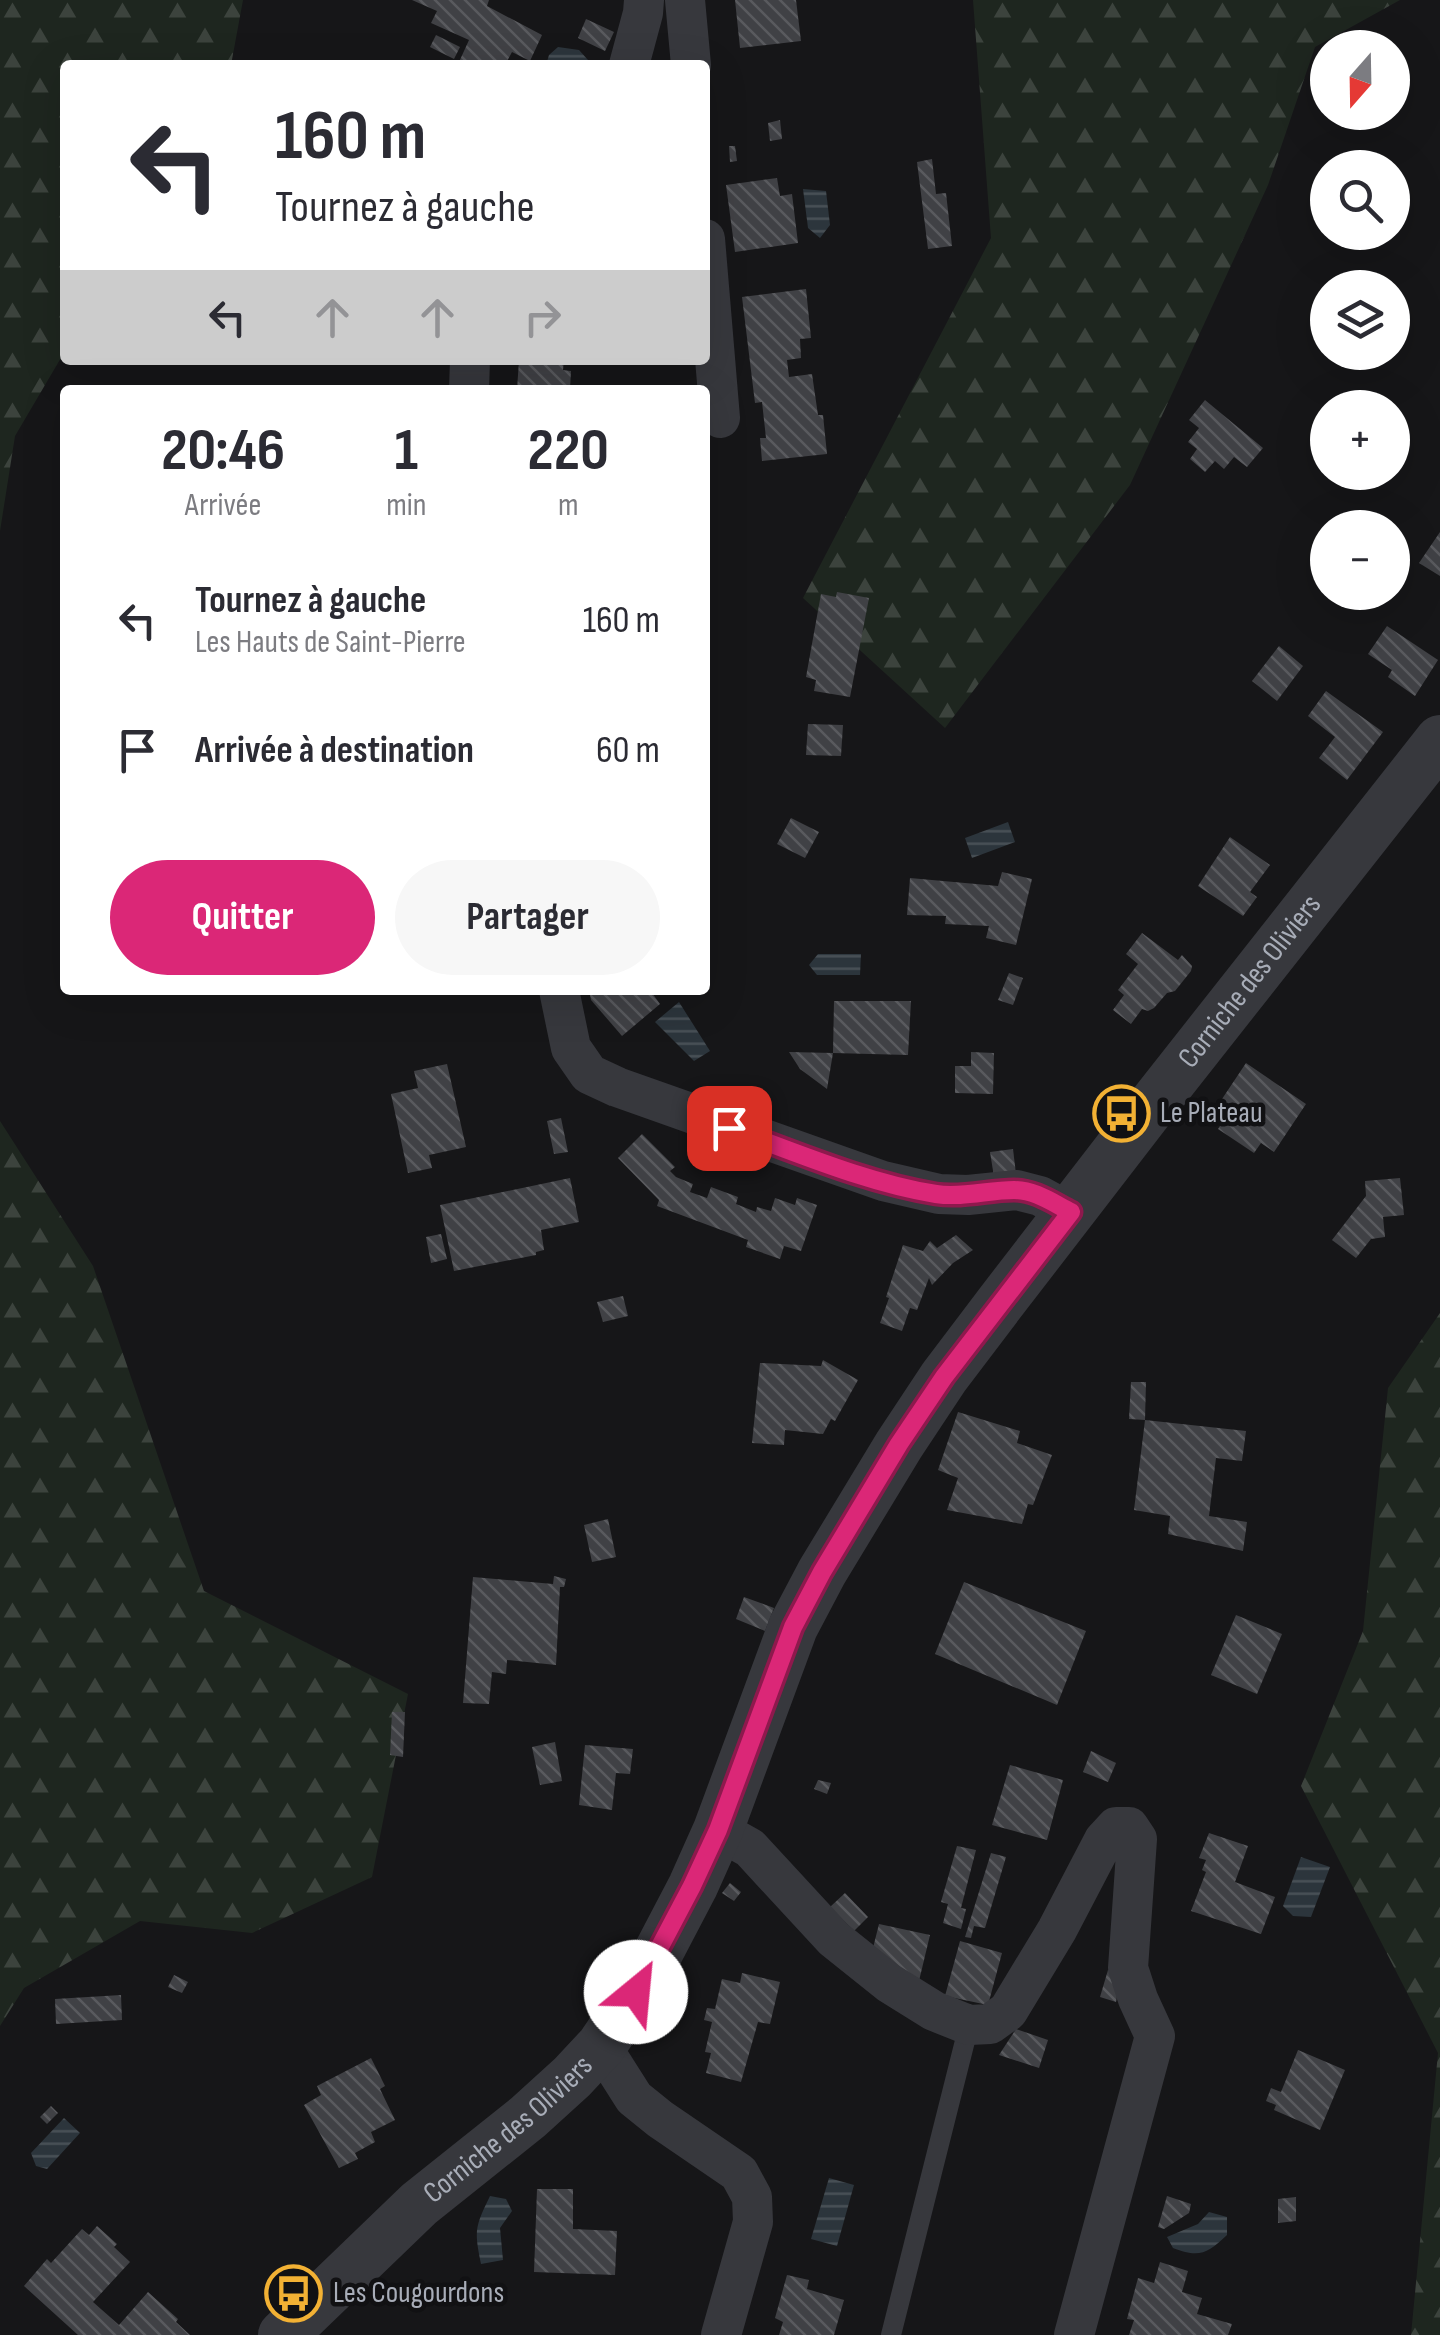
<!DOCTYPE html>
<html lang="fr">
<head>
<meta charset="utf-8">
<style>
  :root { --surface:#fff; --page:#f7f7f7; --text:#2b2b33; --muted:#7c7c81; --accent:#db2777 }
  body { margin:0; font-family:"Sofia Sans Condensed",sans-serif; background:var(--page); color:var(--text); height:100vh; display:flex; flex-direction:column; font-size:38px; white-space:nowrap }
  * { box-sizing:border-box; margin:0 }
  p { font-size:32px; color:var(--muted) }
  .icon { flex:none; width:55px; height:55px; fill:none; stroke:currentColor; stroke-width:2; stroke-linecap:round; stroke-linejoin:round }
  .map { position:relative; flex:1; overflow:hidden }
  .details { position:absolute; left:60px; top:385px; width:650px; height:610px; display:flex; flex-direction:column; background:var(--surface); border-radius:10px; box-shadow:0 10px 40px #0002 }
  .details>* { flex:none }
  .hud { position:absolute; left:60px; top:60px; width:650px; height:305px; border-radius:10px; box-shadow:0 10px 40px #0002; background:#fff; color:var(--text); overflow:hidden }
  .needle { width:65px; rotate:200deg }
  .buttons { position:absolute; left:1310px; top:30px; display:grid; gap:20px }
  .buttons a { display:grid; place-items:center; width:100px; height:100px; border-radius:50%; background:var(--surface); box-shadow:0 10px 40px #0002; font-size:50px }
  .pin { position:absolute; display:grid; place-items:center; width:85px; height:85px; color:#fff; margin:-42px; border-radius:20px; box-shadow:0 5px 15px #0006 }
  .me { position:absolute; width:110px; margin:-55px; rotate:28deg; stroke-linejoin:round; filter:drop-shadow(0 0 8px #0008) }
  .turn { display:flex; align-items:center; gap:35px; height:210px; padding:0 50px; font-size:45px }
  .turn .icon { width:130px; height:130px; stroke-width:2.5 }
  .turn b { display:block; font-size:70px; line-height:85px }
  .lanes { display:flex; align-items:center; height:95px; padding:0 50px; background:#0003; justify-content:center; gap:50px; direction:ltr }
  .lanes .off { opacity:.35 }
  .eta { display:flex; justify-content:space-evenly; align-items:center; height:170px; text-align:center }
  .eta b { font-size:60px; font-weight:700; line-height:70px }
  .primary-button { display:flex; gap:20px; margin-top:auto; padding:20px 50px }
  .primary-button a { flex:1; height:115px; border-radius:60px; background:var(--accent); color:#fff; font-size:40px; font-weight:700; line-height:115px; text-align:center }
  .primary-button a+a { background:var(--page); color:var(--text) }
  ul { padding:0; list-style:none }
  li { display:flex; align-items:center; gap:30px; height:130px; padding:0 50px }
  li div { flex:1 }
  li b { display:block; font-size:38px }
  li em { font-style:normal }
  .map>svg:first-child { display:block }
</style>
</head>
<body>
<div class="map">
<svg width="1440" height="2335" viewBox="0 0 1440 2335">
  <defs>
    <pattern id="forest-firs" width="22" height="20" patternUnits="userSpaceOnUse" patternTransform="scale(2.5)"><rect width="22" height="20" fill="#1e261f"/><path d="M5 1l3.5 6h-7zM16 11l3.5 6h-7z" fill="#3c433d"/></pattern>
    <pattern id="water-rules" width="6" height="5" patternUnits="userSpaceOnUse" patternTransform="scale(2.5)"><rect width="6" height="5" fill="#2c353c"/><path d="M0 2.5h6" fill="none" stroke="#485056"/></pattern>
    <pattern id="building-back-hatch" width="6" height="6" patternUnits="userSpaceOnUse" patternTransform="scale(2.5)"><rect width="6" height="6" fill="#404145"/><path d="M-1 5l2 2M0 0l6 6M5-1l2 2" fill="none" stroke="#595a5e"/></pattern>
  </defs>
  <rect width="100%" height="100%" fill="#161618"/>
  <g fill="url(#forest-firs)">
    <path d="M0,0H243L231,65H65V351L15,436L0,531Z"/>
    <path d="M973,0H1400L1315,47L1268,185L1130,485L945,728L803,598L991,238Z"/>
    <path d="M0,1121L93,1266L204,1591L408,1694L372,1877L252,1933L140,1921L24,1988L0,2026Z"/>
    <path d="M1440,1313V2335H1411L1438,2053L1301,1786L1363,1631L1388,1388Z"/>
  </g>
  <g fill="url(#water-rules)">
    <path d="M558,47L579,50L588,60L587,65H546L549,55Z"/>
    <path d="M803,189L826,191L830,225L820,238L808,228Z"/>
    <path d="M1008,822L1015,842L972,858L965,838Z"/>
    <path d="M818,954H861L860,975H817L809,965Z"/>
    <path d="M679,1002L710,1051L694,1061L655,1022Z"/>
    <path d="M1301,1857L1330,1867L1311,1917L1293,1916L1283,1906Z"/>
    <path d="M64,2118L80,2133L47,2169L36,2166L31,2153Z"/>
    <path d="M829,2178L854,2185L837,2246L811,2239Z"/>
    <path d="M490,2196L506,2199L512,2211L500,2228L503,2260L481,2264C474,2230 475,2227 490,2196Z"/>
    <path d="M1209,2212L1227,2217V2235C1207,2254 1199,2258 1173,2248L1167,2237L1198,2224Z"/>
  </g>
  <g fill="url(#building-back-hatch)">
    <path d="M412,0H489L487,6L542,35L530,61L512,52L505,65H466L459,62L469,40L431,23L437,11Z"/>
    <path d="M735,0H796L801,41L740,48Z"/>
    <path d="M586,19L614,32L605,51L578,38Z"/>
    <path d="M436,35L460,47L454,59L430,47Z"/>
    <path d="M780,120L782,139L770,141L768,123Z"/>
    <path d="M729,146H735L737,161L730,162Z"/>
    <path d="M932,159L936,194L946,193L952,246L928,249L917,162Z"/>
    <path d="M777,178L780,196L792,194L798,243L735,252L726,185Z"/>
    <path d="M806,289L811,338L800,339L801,358L787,360L789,377L812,374L818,415H823L827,454L762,461L760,438H766L762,402L755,403L742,297Z"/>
    <path d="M519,360H564L563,370L571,371L570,390H517Z"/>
    <path d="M1205,400L1263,448L1247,467L1234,457L1224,469L1215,461L1205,472L1190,459L1197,449L1188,442L1199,428L1189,420Z"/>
    <path d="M1440,532V576L1419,563Z"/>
    <path d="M837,592L869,598L850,697L814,691L816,680L806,677L821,594L836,597Z"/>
    <path d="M1387,626L1438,660L1415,696L1388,677L1392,670L1368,654Z"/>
    <path d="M1279,646L1303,666L1277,701L1252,681Z"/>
    <path d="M1326,691L1383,732L1347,780L1319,758L1335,737L1308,716Z"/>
    <path d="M808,724L843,725L841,756L806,755Z"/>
    <path d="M791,818L819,832L805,858L777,844Z"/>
    <path d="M1230,837L1270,865L1250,892L1257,897L1243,916L1198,886Z"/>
    <path d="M1002,872L1032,879L1016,945L986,938L989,926L945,924L946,916L907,915L910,878L998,886Z"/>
    <path d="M1142,933L1178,960L1182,955L1192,966L1191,971L1175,991L1167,993L1154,1008L1148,1011L1142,1009L1131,1024L1113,1010L1124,995L1118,990L1138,964L1126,954Z"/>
    <path d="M1009,973L1023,978L1013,1005L998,1000Z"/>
    <path d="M589,990H650L660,1004L622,1036L591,1000Z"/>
    <path d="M834,1001H911L908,1055L833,1053L827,1089L800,1069L789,1052L833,1053Z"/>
    <path d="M971,1052L994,1053L993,1094L955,1093V1066H971Z"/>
    <path d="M1246,1063L1306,1104L1274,1152L1261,1143L1254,1153L1218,1129L1225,1118L1214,1111Z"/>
    <path d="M447,1064L466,1147L429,1155L432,1168L408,1173L391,1094L418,1088L414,1071Z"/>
    <path d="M561,1118L568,1152L554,1154L547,1121Z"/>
    <path d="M642,1134L675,1167L670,1171L676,1177L693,1184L690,1192L707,1198L711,1187L738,1197L736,1204L756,1212L757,1207L771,1211L775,1198L795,1205L797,1198L817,1205L801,1251L784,1246L780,1259L746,1247L748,1240L657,1206L659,1200L618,1158Z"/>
    <path d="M1013,1149L1016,1174L994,1177L990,1152Z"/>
    <path d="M570,1178L579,1222L541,1230L544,1250L536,1252V1255L454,1271L440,1205Z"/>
    <path d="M1400,1178L1404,1215L1383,1217L1385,1237L1371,1239L1356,1258L1332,1240L1366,1196L1365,1181Z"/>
    <path d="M441,1234L447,1259L431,1263L426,1237Z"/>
    <path d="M956,1235L973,1250L953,1263L932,1285L929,1278L917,1310L910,1308L902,1331L880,1323L889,1298L886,1297L903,1245L923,1251L930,1241L937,1248Z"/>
    <path d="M623,1296L628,1316L603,1322L597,1302Z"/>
    <path d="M823,1360L858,1380L835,1421L831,1419L823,1434L785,1430L784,1445L752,1443L760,1363L821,1366Z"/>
    <path d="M1131,1382H1146L1145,1420L1129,1419Z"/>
    <path d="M958,1412L1020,1431L1017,1443L1052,1455L1033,1505L1028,1504L1022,1524L947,1510L958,1478L938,1470Z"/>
    <path d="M1145,1420L1246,1431L1242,1461L1216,1458L1209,1516L1247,1522L1243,1551L1168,1534L1170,1516L1134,1510Z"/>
    <path d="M608,1519L616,1557L592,1562L584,1525Z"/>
    <path d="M554,1576L566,1579L564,1587H560L556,1665L507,1660L506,1674L492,1672L489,1704L463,1703L473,1577L553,1584Z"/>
    <path d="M964,1582L1086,1631L1057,1705L935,1654Z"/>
    <path d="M744,1597L774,1608L765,1631L736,1619Z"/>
    <path d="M1236,1615L1282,1634L1257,1694L1211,1675Z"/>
    <path d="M392,1712H405L403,1757L390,1755Z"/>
    <path d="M555,1742L562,1781L540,1785L532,1747Z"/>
    <path d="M585,1745L633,1749L630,1774L616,1773L612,1810L579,1805Z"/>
    <path d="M1091,1751L1116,1763L1108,1782L1083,1772Z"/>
    <path d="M1010,1765L1063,1780L1047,1840L992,1825Z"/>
    <path d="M818,1780L831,1783L827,1794L814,1789Z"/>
    <path d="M1209,1833L1248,1846L1235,1882L1275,1897L1261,1934L1191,1911L1206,1872L1202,1870L1206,1860L1199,1858Z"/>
    <path d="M957,1846L976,1850L961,1908L966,1909L961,1929L943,1923L948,1904L941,1902Z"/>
    <path d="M991,1853L1006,1857L985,1928L974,1926L971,1938L965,1937Z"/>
    <path d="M730,1883L741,1892L734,1901L722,1893Z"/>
    <path d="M845,1893L868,1917L854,1931L830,1907Z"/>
    <path d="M879,1924L930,1935L919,1981L873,1948Z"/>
    <path d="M960,1941L1002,1953L988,2005L945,1996Z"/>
    <path d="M1108,1970L1121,1974L1116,2002L1100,1997Z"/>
    <path d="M742,1973L780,1982L770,2024L758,2022L741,2082L706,2073L711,2053L705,2052L712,2022L704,2020L707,2008L715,2009L722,1979L740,1983Z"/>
    <path d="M174,1975L188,1982L182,1993L168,1987Z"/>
    <path d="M121,1995L122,2020L56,2024L55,1999Z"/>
    <path d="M1016,2029L1048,2040L1039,2068L999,2055Z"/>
    <path d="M1298,2050L1345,2070L1320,2130L1274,2110L1276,2105L1266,2101L1271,2088L1281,2092Z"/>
    <path d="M371,2058L385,2086L380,2089L395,2120L371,2132L375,2142L355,2153L358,2159L339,2168L304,2105L321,2095L317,2086Z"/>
    <path d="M51,2106L58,2113L47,2124L40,2117Z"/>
    <path d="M537,2189H573V2229L617,2231L615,2275L534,2272Z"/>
    <path d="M1167,2196L1191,2204L1189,2213L1164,2229L1158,2227Z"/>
    <path d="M1296,2197V2221L1278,2223V2199Z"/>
    <path d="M97,2226L117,2244L114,2247L130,2262L93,2302L119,2325L148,2292L178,2319L176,2322L190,2335H78L24,2286L47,2259L51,2263L82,2229L89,2235Z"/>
    <path d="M1160,2262L1188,2271L1182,2292L1202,2298L1197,2314L1232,2324L1228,2335H1129L1134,2320L1127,2319L1138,2278L1154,2283Z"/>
    <path d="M787,2275L809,2280L807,2289L844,2300L834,2335H779L783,2322L775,2318Z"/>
  </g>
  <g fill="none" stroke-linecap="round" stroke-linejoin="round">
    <path stroke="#37383d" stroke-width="20" d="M891,2335L969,2025"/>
    <g stroke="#37383d" stroke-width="40">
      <path d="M685,0L691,65"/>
      <path d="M629,65L643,13L644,0"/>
      <path d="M705,239L720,418"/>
      <path d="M469,390L470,360"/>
      <path d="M559,990L571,1048L589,1074L617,1087L883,1181L939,1194L968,1195L1017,1190L1040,1196L1071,1213"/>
      <path d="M718,1830L750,1848L834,1939L889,1983L934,2011L969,2025L990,2024L1008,2011L1057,1930L1104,1840L1116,1827H1129L1137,1839L1128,1968L1138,1999L1155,2036L1074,2335"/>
      <path d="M601,2046L634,2098L660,2119L739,2173L752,2197L753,2222L721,2335"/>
    </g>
    <path stroke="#37383d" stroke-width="50" id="s1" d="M283,2335L419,2204L528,2117L572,2077L601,2046L637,1993L693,1886L718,1830L793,1627L822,1572L899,1445L944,1377L1000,1303L1158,1098L1440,740"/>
  </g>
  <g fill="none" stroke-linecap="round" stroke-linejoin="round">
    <defs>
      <path id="route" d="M636,1992L692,1886L718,1830L793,1627L822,1572L899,1444L944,1377L1071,1212C1053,1203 1035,1190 1014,1190C988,1190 963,1198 936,1194C867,1183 795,1152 729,1128"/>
    </defs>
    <use href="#route" stroke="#8e194d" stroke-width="25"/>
    <use href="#route" stroke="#db2777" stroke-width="18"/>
  </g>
  <defs>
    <symbol id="bus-ring" viewBox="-11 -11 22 22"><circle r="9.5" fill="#111113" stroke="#f2b134" stroke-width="1.5"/><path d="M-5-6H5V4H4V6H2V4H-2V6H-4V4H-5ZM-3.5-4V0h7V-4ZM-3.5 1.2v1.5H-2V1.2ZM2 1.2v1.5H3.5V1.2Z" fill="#f2b134"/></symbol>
  </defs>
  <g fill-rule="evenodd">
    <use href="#bus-ring" x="1090" y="1082" width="63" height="63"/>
    <use href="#bus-ring" x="262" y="2262" width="63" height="63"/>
  </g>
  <g text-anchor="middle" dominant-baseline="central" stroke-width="9" stroke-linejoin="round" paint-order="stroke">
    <g font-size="30" fill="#a8adb8" stroke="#111113">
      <text stroke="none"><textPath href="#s1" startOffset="1685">Corniche des Oliviers</textPath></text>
      <text stroke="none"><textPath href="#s1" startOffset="305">Corniche des Oliviers</textPath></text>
    </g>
    <g font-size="30" fill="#a8adb8" stroke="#111113" text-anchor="start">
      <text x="1160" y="1113">Le Plateau</text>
      <text x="333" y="2293">Les Cougourdons</text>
    </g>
  </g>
</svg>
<div class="buttons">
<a><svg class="needle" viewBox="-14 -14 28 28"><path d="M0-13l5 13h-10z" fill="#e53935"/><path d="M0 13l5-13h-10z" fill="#7c7c81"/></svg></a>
<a><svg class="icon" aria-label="search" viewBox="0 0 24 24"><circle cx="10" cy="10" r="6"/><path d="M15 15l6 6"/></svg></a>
<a><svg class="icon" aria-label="layers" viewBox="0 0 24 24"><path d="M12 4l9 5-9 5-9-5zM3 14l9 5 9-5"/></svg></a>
<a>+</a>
<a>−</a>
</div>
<div class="pin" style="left:729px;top:1128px;background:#d93025"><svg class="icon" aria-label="arrive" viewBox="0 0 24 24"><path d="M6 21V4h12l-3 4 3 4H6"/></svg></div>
<svg class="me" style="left:636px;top:1992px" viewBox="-20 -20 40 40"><circle r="19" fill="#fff"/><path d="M0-13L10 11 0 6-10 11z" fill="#db2777"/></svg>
<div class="hud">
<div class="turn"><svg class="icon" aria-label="left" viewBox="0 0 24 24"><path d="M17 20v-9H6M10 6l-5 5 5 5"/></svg><div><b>160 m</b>Tournez à gauche</div></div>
<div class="lanes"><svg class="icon" aria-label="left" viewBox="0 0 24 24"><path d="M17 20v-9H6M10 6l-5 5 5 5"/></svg><svg class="icon off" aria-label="ahead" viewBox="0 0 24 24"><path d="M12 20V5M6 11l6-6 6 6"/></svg><svg class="icon off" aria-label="ahead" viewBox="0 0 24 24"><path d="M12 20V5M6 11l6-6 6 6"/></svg><svg class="icon off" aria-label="right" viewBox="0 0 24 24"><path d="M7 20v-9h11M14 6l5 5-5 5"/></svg></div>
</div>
<section class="details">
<div class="eta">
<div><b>20:46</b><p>Arrivée</p></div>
<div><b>1</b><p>min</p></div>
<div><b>220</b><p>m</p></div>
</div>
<ul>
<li><svg class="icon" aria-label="left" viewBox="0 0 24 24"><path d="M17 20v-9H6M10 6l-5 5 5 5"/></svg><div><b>Tournez à gauche</b><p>Les Hauts de Saint-Pierre</p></div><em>160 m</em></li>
<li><svg class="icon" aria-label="arrive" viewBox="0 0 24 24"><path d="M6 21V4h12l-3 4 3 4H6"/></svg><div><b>Arrivée à destination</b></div><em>60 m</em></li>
</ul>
<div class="primary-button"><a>Quitter</a><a>Partager</a></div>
</section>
</div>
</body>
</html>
